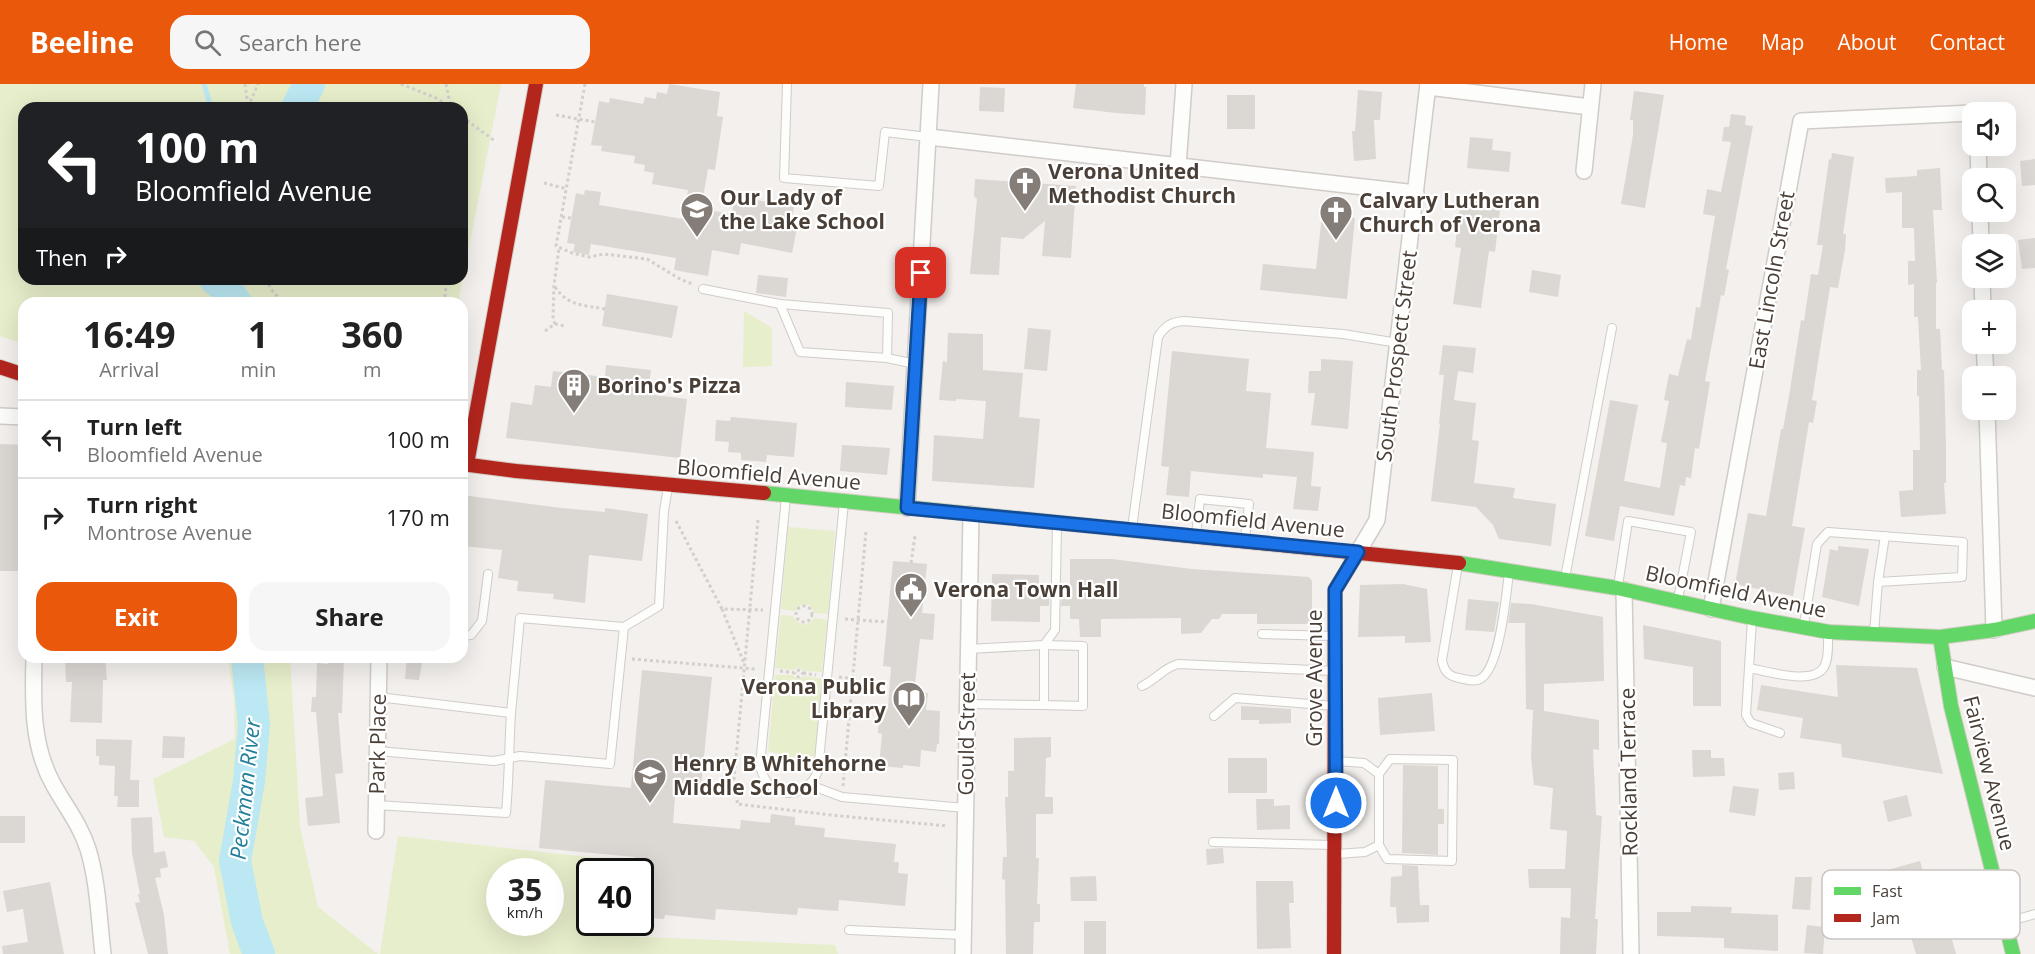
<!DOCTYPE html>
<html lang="en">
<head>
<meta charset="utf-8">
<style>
  :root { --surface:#fff; --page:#f6f6f6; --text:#222; --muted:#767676; --line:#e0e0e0; --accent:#ea580c }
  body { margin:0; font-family:"Open Sans",sans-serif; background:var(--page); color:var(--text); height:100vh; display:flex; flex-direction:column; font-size:22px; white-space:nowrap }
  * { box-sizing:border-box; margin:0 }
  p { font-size:20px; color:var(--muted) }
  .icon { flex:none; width:33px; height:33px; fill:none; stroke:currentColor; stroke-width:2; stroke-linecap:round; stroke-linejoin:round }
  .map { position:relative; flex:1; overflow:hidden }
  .side { position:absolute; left:18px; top:213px; width:450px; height:366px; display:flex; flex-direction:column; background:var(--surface); border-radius:18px; box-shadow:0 6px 24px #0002 }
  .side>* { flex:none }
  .guide { position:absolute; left:18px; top:18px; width:450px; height:183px; border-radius:18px; box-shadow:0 6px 24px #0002; background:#202124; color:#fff; overflow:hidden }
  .controls { position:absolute; left:1962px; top:18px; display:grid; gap:12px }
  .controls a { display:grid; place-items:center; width:54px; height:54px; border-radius:12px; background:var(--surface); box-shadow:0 6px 24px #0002; font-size:30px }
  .speed { position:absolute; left:486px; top:774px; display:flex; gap:12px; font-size:30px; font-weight:700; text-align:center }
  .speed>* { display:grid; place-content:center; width:78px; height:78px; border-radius:50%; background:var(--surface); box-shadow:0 6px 24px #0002; line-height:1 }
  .speed small { font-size:15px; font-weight:400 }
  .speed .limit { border:3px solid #111; border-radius:9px; background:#fff; color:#111 }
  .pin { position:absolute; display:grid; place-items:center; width:51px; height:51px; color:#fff; margin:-26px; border-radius:12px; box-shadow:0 3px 9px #0006 }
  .me { position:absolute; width:66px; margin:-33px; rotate:0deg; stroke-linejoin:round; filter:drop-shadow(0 0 4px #0008) }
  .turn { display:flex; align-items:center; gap:21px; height:126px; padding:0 18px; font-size:27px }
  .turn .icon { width:78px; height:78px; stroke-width:2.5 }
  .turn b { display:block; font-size:42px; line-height:51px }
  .then { display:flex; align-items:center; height:57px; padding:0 18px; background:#0003; gap:12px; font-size:22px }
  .eta { display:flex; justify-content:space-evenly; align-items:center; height:102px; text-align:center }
  .eta b { font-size:36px; font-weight:700; line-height:42px }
  .button { display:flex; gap:12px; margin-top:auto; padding:12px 18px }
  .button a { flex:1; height:69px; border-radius:18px; background:var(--accent); color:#fff; font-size:24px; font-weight:700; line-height:69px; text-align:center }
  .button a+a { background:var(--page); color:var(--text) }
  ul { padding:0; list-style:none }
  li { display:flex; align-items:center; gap:18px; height:78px; padding:0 18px; border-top:2px solid var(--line) }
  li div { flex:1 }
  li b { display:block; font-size:22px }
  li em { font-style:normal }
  header { display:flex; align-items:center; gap:36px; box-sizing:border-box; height:84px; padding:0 30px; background:var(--accent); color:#fff }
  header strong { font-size:28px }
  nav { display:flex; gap:33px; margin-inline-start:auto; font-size:21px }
  .search { width:420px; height:54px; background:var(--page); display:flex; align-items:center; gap:15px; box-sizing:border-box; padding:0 21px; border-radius:18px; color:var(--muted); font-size:22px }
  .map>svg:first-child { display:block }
</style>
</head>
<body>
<header>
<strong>Beeline</strong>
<div class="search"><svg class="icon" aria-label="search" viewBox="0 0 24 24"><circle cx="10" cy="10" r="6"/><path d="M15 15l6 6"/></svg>Search here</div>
<nav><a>Home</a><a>Map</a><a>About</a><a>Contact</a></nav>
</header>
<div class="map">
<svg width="2035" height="870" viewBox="0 0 2035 870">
  <rect width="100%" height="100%" fill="#f3f0ed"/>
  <g fill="#e7eecb" fill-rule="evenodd">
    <path d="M0,0H501L458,219H24V260L0,252ZM24,24H462V195H24Z"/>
    <path d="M744,227L772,244V282L743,283Z"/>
    <path d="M788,443L835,447L828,530L814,529L810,521C803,519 798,521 795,527L781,525Z"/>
    <path d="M781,531L793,532L795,536L803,541L811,538L814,534L827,536L822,588L804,587L799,583L793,586L775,584Z"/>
    <path d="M228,573H290L300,743L318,823L378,870H230L214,783L194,757L164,753L153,695L235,655L234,615Z"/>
    <path d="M775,591H793L798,596L804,592L822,595L815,672L791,673L768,667Z"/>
    <path d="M398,752L615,776L614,787L590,788V838L612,839V844L622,852L835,861L838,870H380ZM500,788H550V838H500Z"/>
  </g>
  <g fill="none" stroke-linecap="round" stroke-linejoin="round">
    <path stroke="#bbe8f3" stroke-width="5" d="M204,0L211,24"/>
    <g stroke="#bbe8f3" stroke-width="32">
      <path d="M297,24L309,0"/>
      <path d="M215,195L224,202L236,219"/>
      <path d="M247,573L254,641L249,697L235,777L247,838L259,870"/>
    </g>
  </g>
  <g fill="#dbd7d3">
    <path d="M669,0L720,8L717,32L723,33L715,86L708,85L701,125L732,130L735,112L794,123L791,138L798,139L792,169L741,159L739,171L712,166L708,192L674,186L676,174L591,160L589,171L573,168L575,160L567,159L576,109L584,111L585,106L601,108L599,121L683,135L688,106L652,100L654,89L644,87L645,81L634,79L635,72L601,67L602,62L591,61L599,17L609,19L610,14L643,20L645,13L656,15L657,8L667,10Z"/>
    <path d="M1076,0H1144V3H1146L1145,31L1116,29L1073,24Z"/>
    <path d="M980,3L1005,4L1004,28L979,27Z"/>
    <path d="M1358,6L1382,8L1380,36H1374L1376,75L1354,77L1352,47H1355Z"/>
    <path d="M1634,7L1664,11L1645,124L1621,120L1633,51V36H1630Z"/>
    <rect x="1227" y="11" width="28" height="34"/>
    <path d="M1731,30L1746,32L1745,41L1753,42L1726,185L1729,186L1724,212L1721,211L1705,297L1710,298L1699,365L1695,364L1691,394L1686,393L1685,402L1680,401L1674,432L1620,422L1614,457L1585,452L1610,316L1638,321L1624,397L1660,404L1667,359L1661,358L1669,317L1664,316L1669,290L1678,292L1687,255L1691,256L1696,223L1700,224L1715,132L1703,130L1707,105L1721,108L1731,58L1722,57L1724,43H1729Z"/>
    <path d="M1470,53L1493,55L1492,66L1511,68L1509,88L1467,84Z"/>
    <path d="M1832,69L1854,73L1843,150H1846L1845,166L1838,204L1830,203L1812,316L1817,317L1813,339L1809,338L1792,442L1805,444L1793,512L1743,502L1738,500L1736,495L1748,429L1766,432L1781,345H1783L1789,312L1801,236L1804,237L1811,190L1818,191L1823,161H1817L1829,75L1831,76Z"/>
    <path d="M2035,75V101L2022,102L2020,77Z"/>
    <path d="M1940,84L1942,126H1933L1937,199H1936V245H1940L1942,286H1944L1946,363V399H1944L1946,430L1901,433L1899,407L1913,406V366H1920L1919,312H1917V286H1921L1918,233H1914V200L1908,201V177H1915L1914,144H1902V108L1886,109L1885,94L1917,92V86Z"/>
    <path d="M975,95L1076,102L1071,174L1042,172L1045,137L1023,155L1001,153L999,191L970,190L977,115L974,112Z"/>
    <path d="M1461,114L1501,118L1495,168L1489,167L1481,224L1453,220L1461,164L1455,163Z"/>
    <path d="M1322,131L1355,134L1347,215L1260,206L1263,180L1316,185Z"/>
    <path d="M2035,154V184L2022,185L2018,156Z"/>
    <path d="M1532,186L1561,191L1558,213L1529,208Z"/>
    <path d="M758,191L788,194L786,213L756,209Z"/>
    <path d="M607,210L678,222L672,254L602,242Z"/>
    <path d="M1028,244L1051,246L1047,287L1024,285Z"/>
    <path d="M948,249L983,250V286L1023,289L1019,333L1040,335L1034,404L932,397L934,351L983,355L986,317L956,315V317L939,316L943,277L947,278Z"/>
    <path d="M1443,261L1476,264L1473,289L1458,287L1454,316L1476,319L1472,356L1479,357L1474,399L1515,404L1513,414L1556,420L1551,462L1499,455L1493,441L1476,423L1431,417L1440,340L1439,339L1444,291H1439Z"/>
    <path d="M1172,267L1249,275L1246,307L1271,309L1266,364L1314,368L1311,402L1321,403L1318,427L1293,425L1297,393L1263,390V394L1191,387L1189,413L1166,411L1169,383L1161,382Z"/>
    <path d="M1321,275L1353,277L1348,345L1311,341L1315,309H1308L1309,287H1321Z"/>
    <path d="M606,281L651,286L648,310L687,315L680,374L506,354L511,318L532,321L535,301L551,303L553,287L605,293Z"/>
    <path d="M846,298L894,302L892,326L845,323Z"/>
    <path d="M731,333L797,339L794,373L767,371L766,378L741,376V369L728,368L729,358L715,357L716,336L730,337Z"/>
    <path d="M0,360L24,361L20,487H0Z"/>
    <path d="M842,361L890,364L887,391L840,387Z"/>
    <path d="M462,411L561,424L605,428V424L648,430L642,477L589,471L585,519L553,515L554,510L517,507L518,497L498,494L502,466L462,462Z"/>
    <path d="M1838,462L1869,465L1859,522L1822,513L1830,465L1838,467Z"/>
    <path d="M1070,475H1112L1192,485L1309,493L1312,497V540H1257V530H1222L1219,535H1212L1201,549L1181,550V534L1101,535V553H1080L1079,535H1070V522H1061L1062,508H1070Z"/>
    <path d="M893,477L927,480L922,529L935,530L933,556L920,555L914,608L928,609L926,626L940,627L939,660H937L936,668L921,666L920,683L903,681V684L879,682L882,650L878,649L879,635H883L885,622L888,623L891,583L883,582Z"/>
    <path d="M992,490L1039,491V508H1050L1049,522H1040V538L991,537Z"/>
    <path d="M1403,500L1427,505L1431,558L1405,559V552L1358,553L1360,501Z"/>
    <path d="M1468,515L1499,518L1494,548L1465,546Z"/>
    <path d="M1511,519L1531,520L1603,533L1604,597L1544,600V627L1599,636V666L1593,665L1596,731L1602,732L1595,835H1598L1596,870H1560L1561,833L1570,834L1571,804H1529L1528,785H1565L1567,747L1550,745L1553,704L1534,701L1531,673L1533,626L1526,625L1525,539H1508Z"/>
    <path d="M1643,541L1721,557V622H1693V583L1644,575Z"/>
    <path d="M105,573L107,596H103L102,639L70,638L72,598H66L65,576Z"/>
    <path d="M328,573H344L342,629H338L343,689L335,690L340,739L308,742L305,714L323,712L316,628H311L312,613H316L317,579L328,580Z"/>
    <path d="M407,573H423L419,596L405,595Z"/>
    <path d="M1836,581L1917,584L1943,690L1842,673L1841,660L1800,654L1803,634L1757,626L1761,601L1838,613Z"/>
    <path d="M642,586L712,593L701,702L676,700L673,739L740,745L741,736L770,739L771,730L795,733V741L825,744L824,753L896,760L894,778H899L898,789L908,790L905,822L839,816L838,827L798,824L797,831L716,825L715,836L665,831L664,835L640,833V788H634L635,773L539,764L545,696L631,704Z"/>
    <path d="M1432,609L1435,647L1380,651L1378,614Z"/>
    <path d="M1241,622L1291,625V639L1259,640V636H1241Z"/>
    <path d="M163,652L185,653L184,674H162Z"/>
    <path d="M1051,653V673L1046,674L1045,713H1053V730H1036V774H1039L1037,820H1040V838H1034L1033,870H1006L1005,796L1002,795L1003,773H1007L1005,713H1008V687H1014V654Z"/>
    <path d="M96,655L132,656L130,696H139V723H117L118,712H114L115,682L99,681V672H96Z"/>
    <path d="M1692,666H1711V674H1724L1725,692L1693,693Z"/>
    <rect x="1228" y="674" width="39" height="35"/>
    <path d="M1403,681L1438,682V725H1444V740H1438V771L1402,769Z"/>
    <path d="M1794,688L1795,705L1779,706L1778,689Z"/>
    <path d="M1733,702L1759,705L1755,732L1729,728Z"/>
    <path d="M1907,711L1912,732L1888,738L1883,717Z"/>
    <path d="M1256,715H1274V722L1290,721V745L1257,746Z"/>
    <rect x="0" y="732" width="25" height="27"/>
    <path d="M152,733L154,769L165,767L168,783L160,785L161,793L155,794L164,831L168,870H148L135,819L140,818L138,810H140L132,769L131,734Z"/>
    <path d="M1223,764L1224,779L1207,781L1206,765Z"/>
    <path d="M1920,777L1938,841L1947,838L1956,870H1916L1891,785Z"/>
    <path d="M1402,781L1418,782L1420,821H1429V838L1397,839L1396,823H1390L1391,793L1402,792Z"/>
    <path d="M1096,792L1097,817H1071L1070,793Z"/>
    <path d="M1795,793H1812L1810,826L1792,825Z"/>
    <path d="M1256,797H1293L1294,819H1289L1291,864L1257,865Z"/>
    <path d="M50,798L64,870H3L2,862L28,858L23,825L7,828L3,807Z"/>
    <path d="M1691,822L1732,823L1731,829L1778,831V867L1724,864V854L1657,852V828H1691Z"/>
    <rect x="1084" y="837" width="22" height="33"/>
    <path d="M1807,841L1825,843L1823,870L1804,869Z"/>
  </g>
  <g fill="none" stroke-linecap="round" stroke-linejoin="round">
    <defs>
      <g id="lane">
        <path d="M787,0L784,94L879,102L885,48L928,53"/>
        <path d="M703,205L780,220L800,268L887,274L915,280"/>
        <path d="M780,220L888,229L887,274"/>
        <path d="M786,413L760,681C766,715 805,719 818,687L844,418"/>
        <path d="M1132,444L1158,253C1165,242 1171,238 1184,237L1343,250L1398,259"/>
        <path d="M1196,451L1200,415L1249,420L1245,455"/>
        <path d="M1458,481L1442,576C1444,587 1448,592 1459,594C1465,595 1472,598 1478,596C1500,589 1506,510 1509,489"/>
        <path d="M1565,494L1612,244"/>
        <path d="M1618,502L1628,437L1691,448L1678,515"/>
        <path d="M1752,536L1746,631L1751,639L1780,649"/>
        <path d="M1804,540L1817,460L1828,448L1963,458L1962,493L1878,498"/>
        <path d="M624,543L659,522L664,427L668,403"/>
        <path d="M1874,549L1878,498L1885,452"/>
        <path d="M1262,550L1333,552"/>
        <path d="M462,552L471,551L482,537L488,490"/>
        <path d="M968,565L1044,561L1055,546L1057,441"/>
        <path d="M1749,584C1767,587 1813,602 1824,583C1829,575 1828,560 1828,551"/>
        <path d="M1142,602C1157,595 1163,584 1178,580L1334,587"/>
        <path d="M967,620L1044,621V561L1083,562V622L1044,621"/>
        <path d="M1214,632L1235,614L1334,622"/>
        <path d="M377,667L494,677L520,672L610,680L624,543L520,534L511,629L378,613"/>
        <path d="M1336,677L1364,679L1379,690V761L1365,768L1337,770"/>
        <path d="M1379,690L1390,675L1453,676L1452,777L1387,775L1379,761"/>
        <path d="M810,701L842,713L965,724"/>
        <path d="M376,721L506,729C509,695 509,662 511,629"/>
        <path d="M1213,758L1334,761"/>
        <path d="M2007,838L2035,830"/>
        <path d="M849,846L963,851"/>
      </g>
      <g id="street">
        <path d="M1428,3L1590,23"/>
        <path d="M929,53L1416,109"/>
        <path d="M1978,62L1979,94"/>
        <path d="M1178,82L1184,0"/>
        <path d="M1584,87L1593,0"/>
        <path d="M1980,128L1981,160"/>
        <path d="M1982,194L1983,226"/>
        <path d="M1984,260L1986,292"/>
        <path d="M1987,326L1994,546"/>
        <path d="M0,332L24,333"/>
        <path d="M907,424L931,0"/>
        <path d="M1358,468L1377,436L1428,0"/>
        <path d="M1624,506L1631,870"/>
        <path d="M1711,525L1801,37L1972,29"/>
        <path d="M34,573C33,616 31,660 53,700C65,722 80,740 88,765C98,798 99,835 103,870"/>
        <path d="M1945,583L2035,604"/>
        <path d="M376,747L379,573"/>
        <path d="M963,870L971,430"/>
      </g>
      <g id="fast">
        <path d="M764,409L1151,448"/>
        <path d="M1459,479L1617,504L1752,534L1829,548L1940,553L1994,546L2035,537"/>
        <path d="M1940,553L1951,622L2013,870"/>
      </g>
      <g id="jam">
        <path d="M0,283L24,291"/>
        <path d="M462,380L516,387L764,409"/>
        <path d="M467,380L536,0"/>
        <path d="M1151,448L1459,479"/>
        <path d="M1334,870L1335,506L1358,468"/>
      </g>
    </defs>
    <use href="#lane" stroke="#d0ccc8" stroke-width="10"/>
    <use href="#street" stroke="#d0ccc8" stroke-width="18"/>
    <use href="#fast" stroke="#d4cdc4" stroke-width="16"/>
    <use href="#jam" stroke="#d4cdc4" stroke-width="16"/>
    <g stroke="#d3cfcb" stroke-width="3" stroke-dasharray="3 3" stroke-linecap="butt">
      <path d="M245,0L248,22"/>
      <path d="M401,0L436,14L451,24"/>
      <path d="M446,0L451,24"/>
      <path d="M585,0L556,162L572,169L589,173L604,170L647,175L680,195L692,200"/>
      <path d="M248,23L258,0"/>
      <path d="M556,31L595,38"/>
      <path d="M462,33L495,57"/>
      <path d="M544,99L567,105"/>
      <path d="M562,133L571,134"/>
      <path d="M266,195L271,205L283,219"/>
      <path d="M555,203C568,222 583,221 605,225"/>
      <path d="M444,219L447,195"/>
      <path d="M555,240L553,235L554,201L559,164"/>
      <path d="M545,247L555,240L565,242"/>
      <path d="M758,436L734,695L738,705L737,720L840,732L948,742"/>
      <path d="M676,437L722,525L763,526"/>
      <path d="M911,479L915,452"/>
      <circle cx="804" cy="530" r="8"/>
      <path d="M722,525L744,579"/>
      <path d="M845,535L887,538"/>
      <path d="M632,575L756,585"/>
      <path d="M780,587L795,589L799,586L803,589L799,593L796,592L795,589"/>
      <path d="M803,589L816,591"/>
      <path d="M839,593L853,595"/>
      <path d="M843,702L866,447"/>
    </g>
    <use href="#lane" stroke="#fdfdfc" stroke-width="8"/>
    <use href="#street" stroke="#fdfdfc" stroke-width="15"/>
    <use href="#fast" stroke="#63d668" stroke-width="14"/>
    <use href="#jam" stroke="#b3261e" stroke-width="14"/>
  </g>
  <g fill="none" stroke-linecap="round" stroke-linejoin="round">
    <defs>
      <path id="route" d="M921,189L907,424L1358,468L1335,506L1336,719"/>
    </defs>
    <use href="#route" stroke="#114b97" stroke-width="15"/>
    <use href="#route" stroke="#1a73e8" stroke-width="10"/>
  </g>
  <defs>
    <symbol id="church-pin" viewBox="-11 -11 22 30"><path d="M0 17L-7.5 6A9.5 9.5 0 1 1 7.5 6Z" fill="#857d77" stroke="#fff"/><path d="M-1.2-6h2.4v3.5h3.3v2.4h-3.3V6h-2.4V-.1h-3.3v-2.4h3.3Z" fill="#fff"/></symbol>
    <symbol id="school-pin" viewBox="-11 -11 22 30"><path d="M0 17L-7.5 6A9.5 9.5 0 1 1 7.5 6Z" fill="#857d77" stroke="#fff"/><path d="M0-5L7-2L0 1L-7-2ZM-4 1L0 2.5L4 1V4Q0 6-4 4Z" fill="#fff"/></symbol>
    <symbol id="building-pin" viewBox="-11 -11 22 30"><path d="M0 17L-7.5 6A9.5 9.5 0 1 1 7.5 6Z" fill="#857d77" stroke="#fff"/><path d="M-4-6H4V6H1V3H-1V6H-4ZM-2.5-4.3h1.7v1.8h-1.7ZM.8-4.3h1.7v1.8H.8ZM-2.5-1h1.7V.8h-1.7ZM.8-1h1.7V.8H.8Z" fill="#fff"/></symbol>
    <symbol id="civic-pin" viewBox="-11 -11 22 30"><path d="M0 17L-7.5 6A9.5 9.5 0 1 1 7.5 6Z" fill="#857d77" stroke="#fff"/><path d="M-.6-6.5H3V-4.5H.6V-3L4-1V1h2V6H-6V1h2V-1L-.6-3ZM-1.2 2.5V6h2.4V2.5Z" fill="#fff"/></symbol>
    <symbol id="library-pin" viewBox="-11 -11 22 30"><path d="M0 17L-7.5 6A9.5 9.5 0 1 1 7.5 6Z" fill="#857d77" stroke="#fff"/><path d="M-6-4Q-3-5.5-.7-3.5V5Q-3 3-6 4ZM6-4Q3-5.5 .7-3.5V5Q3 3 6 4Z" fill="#fff"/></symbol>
  </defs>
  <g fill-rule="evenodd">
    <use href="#church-pin" x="1006" y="80" width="38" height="52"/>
    <use href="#school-pin" x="678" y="106" width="38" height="52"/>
    <use href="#church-pin" x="1317" y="109" width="38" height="52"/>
    <use href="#building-pin" x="555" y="282" width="38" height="52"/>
    <use href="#civic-pin" x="892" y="486" width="38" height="52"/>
    <use href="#library-pin" x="890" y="595" width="38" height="52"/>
    <use href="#school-pin" x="631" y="672" width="38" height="52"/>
  </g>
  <g text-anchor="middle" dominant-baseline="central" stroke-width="4.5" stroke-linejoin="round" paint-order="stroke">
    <g font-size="21" font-weight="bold" fill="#4a3f37" stroke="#fff" text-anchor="start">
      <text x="1048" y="87">Verona United<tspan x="1048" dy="24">Methodist Church</tspan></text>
      <text x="720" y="113">Our Lady of<tspan x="720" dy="24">the Lake School</tspan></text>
      <text x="1359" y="116">Calvary Lutheran<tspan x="1359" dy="24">Church of Verona</tspan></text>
      <text x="597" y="301">Borino's Pizza</text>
      <text x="934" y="505">Verona Town Hall</text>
      <text x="886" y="602" text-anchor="end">Verona Public<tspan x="886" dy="24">Library</tspan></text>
      <text x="673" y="679">Henry B Whitehorne<tspan x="673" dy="24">Middle School</tspan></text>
    </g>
    <g font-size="21" fill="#4a3f37" stroke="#fff">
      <text transform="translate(1771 196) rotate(-80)">East Lincoln Street</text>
      <text transform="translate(1396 272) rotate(-83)">South Prospect Street</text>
      <text transform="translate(769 390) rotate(5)">Bloomfield Avenue</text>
      <text transform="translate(1253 436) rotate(6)">Bloomfield Avenue</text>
      <text transform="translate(1736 507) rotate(12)">Bloomfield Avenue</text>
      <text transform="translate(1314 594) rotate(-90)">Grove Avenue</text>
      <text transform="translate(966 650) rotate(-89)">Gould Street</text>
      <text transform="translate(377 660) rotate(-89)">Park Place</text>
      <text transform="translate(1628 688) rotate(-91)">Rockland Terrace</text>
      <text transform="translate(1990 689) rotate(76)">Fairview Avenue</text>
    </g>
    <g font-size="22" font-style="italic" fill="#23809b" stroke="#fff">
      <text transform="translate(244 705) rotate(-84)">Peckman River</text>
    </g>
  </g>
  <rect x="1822" y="786" width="198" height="69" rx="9" fill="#fff" stroke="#c9c5c3" stroke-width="1.5"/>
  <rect x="1834" y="803" width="27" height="8" fill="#63d668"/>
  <rect x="1834" y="830" width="27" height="8" fill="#b3261e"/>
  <g font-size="16" fill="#4a3f37">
    <text x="1872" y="813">Fast</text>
    <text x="1872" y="840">Jam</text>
  </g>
</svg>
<div class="controls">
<a><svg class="icon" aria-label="sound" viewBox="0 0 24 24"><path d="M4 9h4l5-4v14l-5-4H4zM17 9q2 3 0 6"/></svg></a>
<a><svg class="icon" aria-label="search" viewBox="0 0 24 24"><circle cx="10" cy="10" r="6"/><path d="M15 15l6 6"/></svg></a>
<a><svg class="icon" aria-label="layers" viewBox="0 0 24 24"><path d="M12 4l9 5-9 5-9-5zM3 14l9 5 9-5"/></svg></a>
<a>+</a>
<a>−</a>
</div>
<div class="speed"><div>35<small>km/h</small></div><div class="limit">40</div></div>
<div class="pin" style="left:921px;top:189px;background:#d93025"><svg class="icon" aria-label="arrive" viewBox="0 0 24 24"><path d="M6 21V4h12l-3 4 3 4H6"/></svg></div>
<svg class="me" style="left:1336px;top:719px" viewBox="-20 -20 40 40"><circle r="17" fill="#1a73e8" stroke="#fff" stroke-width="3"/><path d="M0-11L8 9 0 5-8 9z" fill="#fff"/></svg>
<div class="guide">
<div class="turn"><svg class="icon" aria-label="left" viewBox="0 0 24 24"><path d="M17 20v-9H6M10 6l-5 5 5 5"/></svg><div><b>100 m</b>Bloomfield Avenue</div></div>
<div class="then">Then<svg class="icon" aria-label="right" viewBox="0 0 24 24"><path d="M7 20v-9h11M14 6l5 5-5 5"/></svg></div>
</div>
<section class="side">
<div class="eta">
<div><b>16:49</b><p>Arrival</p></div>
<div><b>1</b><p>min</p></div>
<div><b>360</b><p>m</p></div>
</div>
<ul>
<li><svg class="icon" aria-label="left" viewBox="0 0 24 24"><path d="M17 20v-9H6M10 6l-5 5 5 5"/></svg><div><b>Turn left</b><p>Bloomfield Avenue</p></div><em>100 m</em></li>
<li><svg class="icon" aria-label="right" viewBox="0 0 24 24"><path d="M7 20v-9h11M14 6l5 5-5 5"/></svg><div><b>Turn right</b><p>Montrose Avenue</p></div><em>170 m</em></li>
</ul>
<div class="button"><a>Exit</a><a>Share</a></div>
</section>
</div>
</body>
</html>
